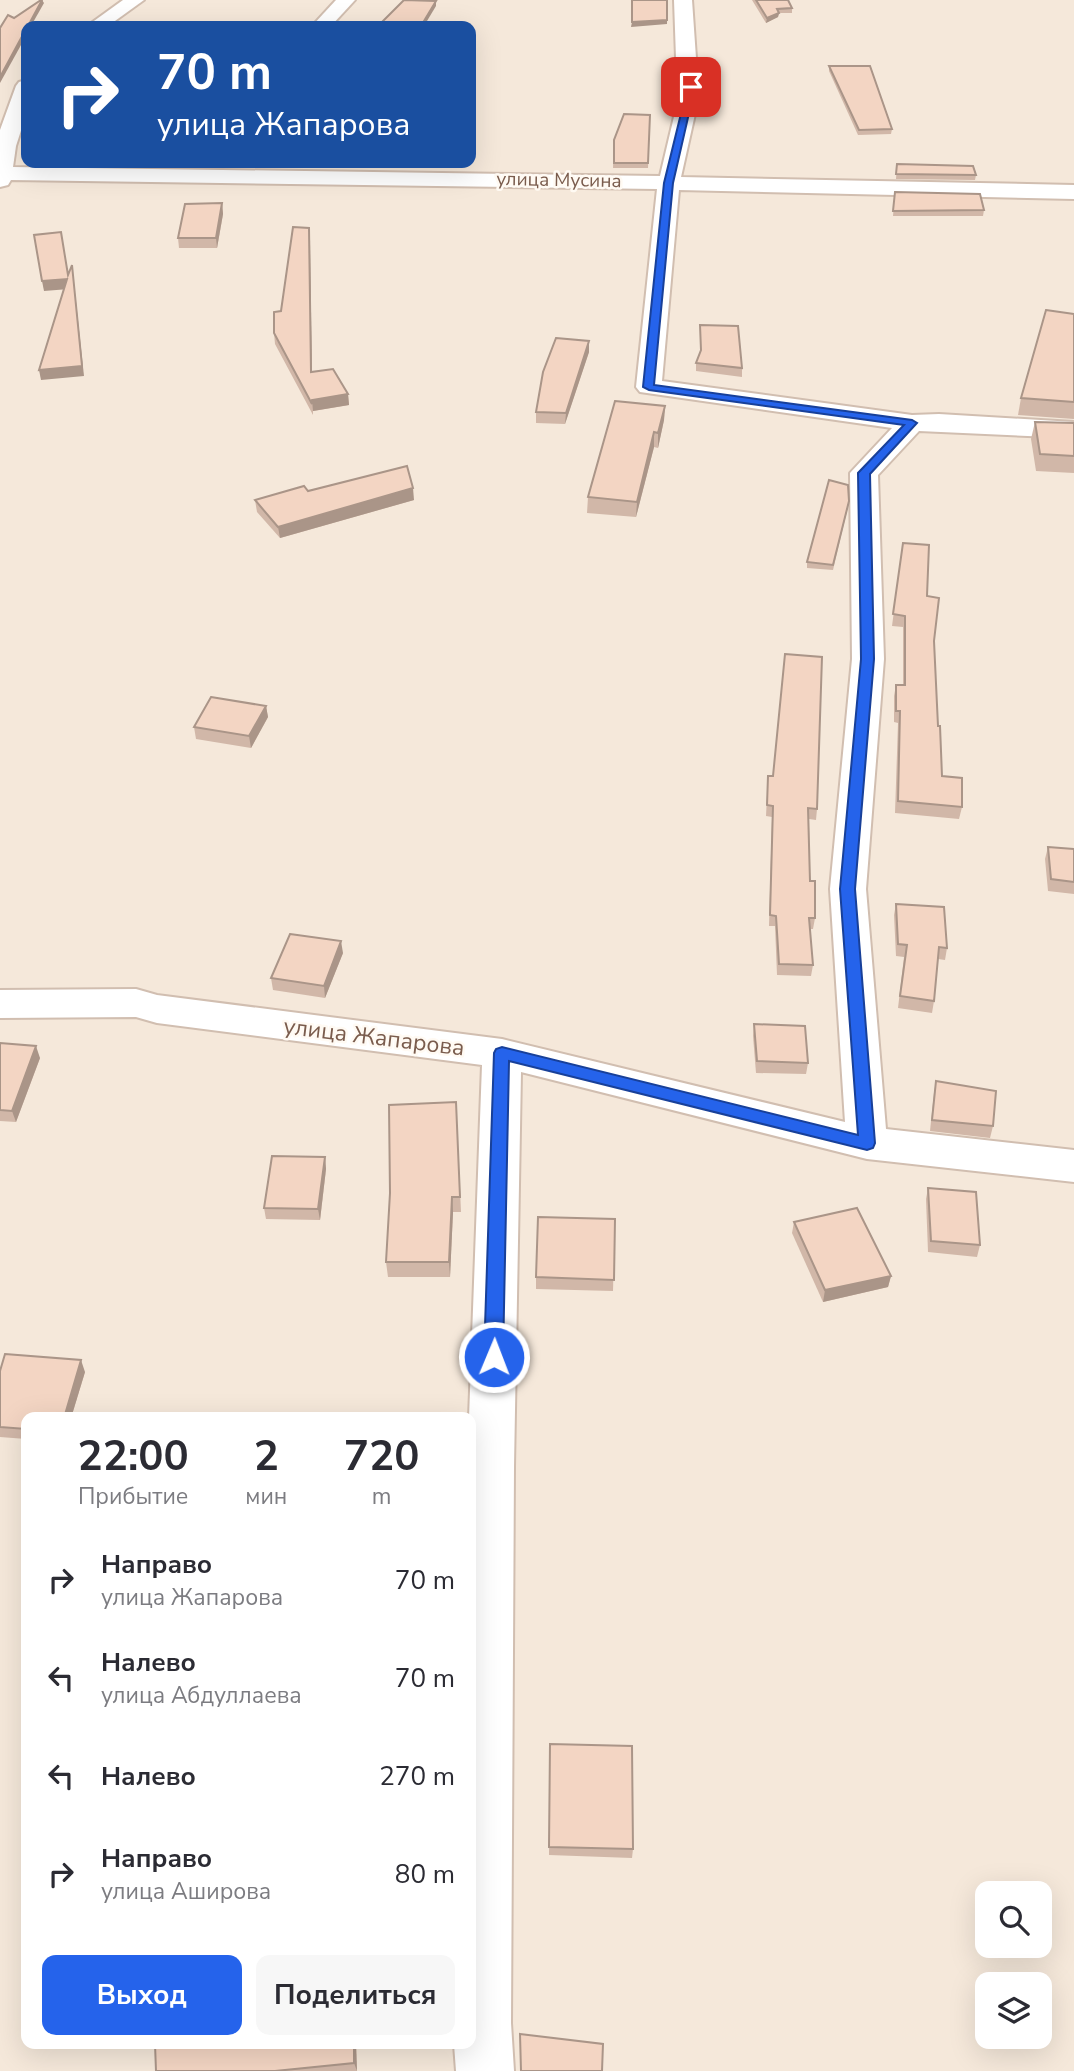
<!DOCTYPE html>
<html lang="ru">
<head>
<meta charset="utf-8">
<style>
  :root { --surface:#fff; --page:#f7f7f7; --text:#2b2b33; --muted:#7c7c81; --accent:#2563eb }
  body { margin:0; font-family:"Nunito Sans",sans-serif; background:var(--page); color:var(--text); height:100vh; display:flex; flex-direction:column; font-size:26px; white-space:nowrap }
  * { box-sizing:border-box; margin:0 }
  p { font-size:23px; color:var(--muted) }
  .icon { flex:none; width:38px; height:38px; fill:none; stroke:currentColor; stroke-width:2; stroke-linecap:round; stroke-linejoin:round }
  .map { position:relative; flex:1; overflow:hidden }
  .details { position:absolute; left:21px; top:1412px; width:455px; height:637px; display:flex; flex-direction:column; background:var(--surface); border-radius:14px; box-shadow:0 7px 28px #0002 }
  .details>* { flex:none }
  .hud { position:absolute; left:21px; top:21px; width:455px; height:147px; border-radius:14px; box-shadow:0 7px 28px #0002; background:#1a4fa0; color:#fff; overflow:hidden }
  .fabs { position:absolute; left:975px; top:1881px; display:grid; gap:14px }
  .fabs a { display:grid; place-items:center; width:77px; height:77px; border-radius:14px; background:var(--surface); box-shadow:0 7px 28px #0002; font-size:35px }
  .pin { position:absolute; display:grid; place-items:center; width:60px; height:60px; color:#fff; margin:-30px; border-radius:14px; box-shadow:0 4px 10px #0006 }
  .me { position:absolute; width:77px; margin:-38px; rotate:1deg; stroke-linejoin:round; filter:drop-shadow(0 0 5px #0008) }
  .turn { display:flex; align-items:center; gap:24px; height:147px; padding:0 21px; font-size:32px }
  .turn .icon { width:91px; height:91px; stroke-width:2.5 }
  .turn b { display:block; font-size:49px; line-height:60px }
  .eta { display:flex; justify-content:space-evenly; align-items:center; height:119px; text-align:center }
  .eta b { font-size:42px; font-weight:700; line-height:49px }
  .cta { display:flex; gap:14px; margin-top:auto; padding:14px 21px }
  .cta a { flex:1; height:80px; border-radius:14px; background:var(--accent); color:#fff; font-size:28px; font-weight:700; line-height:80px; text-align:center }
  .cta a+a { background:var(--page); color:var(--text) }
  ul { padding:0; list-style:none }
  li { display:flex; align-items:center; gap:21px; height:98px; padding:0 21px }
  li div { flex:1 }
  li b { display:block; font-size:26px }
  li em { font-style:normal }
  .map>svg:first-child { display:block }
</style>
</head>
<body>
<div class="map">
<svg width="1074" height="2071" viewBox="0 0 1074 2071">
  <rect width="100%" height="100%" fill="#fdf6ec"/>
  <path fill="#f5e8da" fill-rule="evenodd" d="M0,0H1074V2071H0ZM26,26H471V163H26ZM26,1418H471V2044H26ZM987,1894H1040V1946H987ZM987,1984H1040V2037H987Z"/>
  <g fill="none" stroke-linecap="round" stroke-linejoin="round">
    <defs>
      <g id="street">
        <path d="M123,0H144L108,26H87Z"/>
        <path d="M336,0H355L331,26H312Z"/>
        <path d="M674,0H692L696,58L701,87L681,177L1074,185V199L679,190L662,381L912,415L939,414L1074,422V438L919,431L878,475L884,659L866,889L886,1129L1074,1150V1182L867,1159L521,1072L514,1467L511,2023L514,2071H456L454,2044H471L469,1418L482,1065L157,1023L136,1017L0,1018V990L136,989L157,995L502,1039L845,1122L830,889L852,659L850,473L892,428L640,392L636,387L657,189L11,180L8,185L0,187V130L16,86L19,82L26,80V115L16,146L13,167L660,176L681,87L676,58Z"/>
      </g>
    </defs>
    <use href="#street" stroke="#d1beb0" stroke-width="4"/>
    <use href="#street" fill="#fff" fill-rule="evenodd"/>
  </g>
  <g fill="#d1b7a8">
    <path d="M752,0H788L792,8V13H779L778,17L766,23Z"/>
    <path d="M829,66L892,129L891,134L858,135L829,71Z"/>
    <path d="M650,115L648,168H613L614,140Z"/>
    <path d="M897,164L976,175L975,180L896,179Z"/>
    <path d="M895,192L984,210L983,216H893Z"/>
    <path d="M222,203L223,214L217,248H179L178,238Z"/>
    <path d="M309,228L312,372L348,394L349,405L313,411V415L275,344L274,333Z"/>
    <path d="M1074,314V419L1018,415L1021,398Z"/>
    <path d="M700,325L742,368V377L696,371V363L700,352Z"/>
    <path d="M589,341V352L565,424L536,423V412Z"/>
    <path d="M665,406L664,420L658,448L654,447L636,517L587,513L588,497Z"/>
    <path d="M1035,422L1074,423V473L1036,471L1031,439Z"/>
    <path d="M308,491L414,500L280,538L257,512L255,500Z"/>
    <path d="M848,507L833,570L807,568V562Z"/>
    <path d="M903,543L927,596L934,641L938,726L942,776L962,807L959,819L895,813L898,723L894,722V696L896,685H903V627L892,626Z"/>
    <path d="M266,706L268,717L251,748L196,739L194,727Z"/>
    <path d="M768,776L817,809L816,820L809,819L810,881L815,918L813,929H810L813,965L811,976L777,975L775,926H769L772,817L766,816Z"/>
    <path d="M1048,847L1074,849V894L1048,891L1045,859Z"/>
    <path d="M896,904L947,948L945,960L938,959L934,1001L932,1013L898,1008L904,957L896,956L894,915Z"/>
    <path d="M343,953L325,998L273,990L271,978Z"/>
    <path d="M754,1024L808,1063L806,1074L756,1073L753,1036Z"/>
    <path d="M0,1043L40,1058L16,1122L0,1121Z"/>
    <path d="M936,1081L993,1126L990,1138L930,1131L934,1093Z"/>
    <path d="M456,1102L461,1212H453L450,1277H388L386,1262Z"/>
    <path d="M325,1157L326,1169L320,1220L266,1219L264,1208Z"/>
    <path d="M928,1188L980,1245L977,1257L928,1252L926,1199Z"/>
    <path d="M615,1219L613,1291L536,1289V1277Z"/>
    <path d="M794,1222L891,1276L888,1287L823,1302L792,1233Z"/>
    <path d="M0,1371L85,1372L71,1418H26V1439L0,1437Z"/>
    <path d="M550,1744L633,1849L632,1858L549,1855Z"/>
    <path d="M155,2044H356L357,2071H156Z"/>
  </g>
  <g fill="#aa9588">
    <path d="M42,0L44,3L31,26H28Z"/>
    <path d="M436,1V6L424,26H421Z"/>
    <path d="M779,13L778,17L766,23L767,18Z"/>
    <path d="M667,20V24L631,27L632,22Z"/>
    <path d="M26,29V36L0,83V77Z"/>
    <path d="M222,203L223,214L217,248L216,238Z"/>
    <path d="M309,228L310,238L312,383L311,372Z"/>
    <path d="M72,265L84,376L41,380L39,370Z"/>
    <path d="M67,279L69,289L44,291L42,281Z"/>
    <path d="M589,341V352L565,424L566,413Z"/>
    <path d="M348,394L349,405L313,411L312,400Z"/>
    <path d="M665,406L664,420L658,448V433Z"/>
    <path d="M654,432V447L636,517L637,502Z"/>
    <path d="M413,488L414,500L280,538L278,527Z"/>
    <path d="M266,706L268,717L251,748L249,736Z"/>
    <path d="M341,941L343,953L325,998L324,986Z"/>
    <path d="M36,1046L40,1058L16,1122L12,1111Z"/>
    <path d="M325,1157L326,1169L320,1220L318,1209Z"/>
    <path d="M452,1197L453,1212L450,1277L449,1262Z"/>
    <path d="M891,1276L888,1287L823,1302L825,1290Z"/>
    <path d="M81,1360L85,1372L71,1418H64Z"/>
    <path d="M354,2044H356L357,2071L354,2063Z"/>
  </g>
  <g fill="#f3d5c3" stroke="#aa9588" stroke-width="2">
    <path d="M41,0H42L28,26H26V29L0,77V28L8,15L14,18Z"/>
    <path d="M404,0L436,1L421,26H378Z"/>
    <path d="M632,0H667V20L632,22Z"/>
    <path d="M756,0H788L792,8L777,9L779,13L767,18Z"/>
    <path d="M829,66H870L892,129L859,130Z"/>
    <path d="M624,114L650,115L648,163H614V140Z"/>
    <path d="M897,164L973,166L976,175L896,174Z"/>
    <path d="M895,192L980,194L984,210L893,211Z"/>
    <path d="M222,203L216,238H178L185,204Z"/>
    <path d="M293,227L309,228L311,372L333,369L348,394L312,400V404L274,333V312L281,311Z"/>
    <path d="M61,232L68,275L72,265L82,366L39,370L67,279L42,281L34,235Z"/>
    <path d="M1046,310L1074,314V402L1021,398Z"/>
    <path d="M700,325L738,326L742,368L696,363L701,350Z"/>
    <path d="M556,338L589,341L566,413L536,412L543,372Z"/>
    <path d="M615,401L665,406L658,433L654,432L637,502L588,497Z"/>
    <path d="M1035,422L1074,423V456L1040,454Z"/>
    <path d="M407,466L413,488L278,527L255,500L304,486L308,491Z"/>
    <path d="M829,480L848,485L849,501L833,565L807,562Z"/>
    <path d="M903,543L929,545L927,596L939,598L934,641L938,726H940L942,776L962,778V807L898,801L900,711H896V685H905V616L893,614Z"/>
    <path d="M785,654L822,657L817,809L808,808L810,881H815V918H809L813,965L779,964L776,916L770,915L773,806L767,805L768,776H773Z"/>
    <path d="M211,697L266,706L249,736L194,727Z"/>
    <path d="M1048,847L1074,849V882L1051,879Z"/>
    <path d="M896,904L944,907L947,948L939,947L934,1001L900,996L907,945L898,944Z"/>
    <path d="M290,934L341,941L324,986L271,978Z"/>
    <path d="M754,1024L805,1026L808,1063L757,1061Z"/>
    <path d="M0,1043L36,1046L12,1111L0,1110Z"/>
    <path d="M936,1081L996,1091L993,1126L932,1120Z"/>
    <path d="M456,1102L460,1197H452L449,1262H386L390,1193L389,1105Z"/>
    <path d="M272,1156L325,1157L318,1209L264,1208Z"/>
    <path d="M928,1188L976,1192L980,1245L931,1241Z"/>
    <path d="M857,1208L891,1276L825,1290L794,1222Z"/>
    <path d="M538,1217L615,1219L614,1280L536,1277Z"/>
    <path d="M5,1354L81,1360L64,1418H26V1429L0,1427V1371Z"/>
    <path d="M381,1415L405,1418H381Z"/>
    <path d="M550,1744L632,1746L633,1849L549,1847Z"/>
    <path d="M520,2034L603,2044L602,2071H521Z"/>
    <path d="M155,2044H354V2063L275,2071H156Z"/>
  </g>
  <path fill="#2563eb" stroke="#184099" stroke-width="2" d="M688,85L695,87L673,183L654,385L912,420L917,423L870,474L874,659L855,889L875,1143L873,1148L867,1150L509,1061L503,1357L500,1362L494,1365L487,1362L484,1357L494,1053L496,1049L502,1047L858,1135L840,889L861,659L858,473L904,425L649,390L643,387L664,183Z"/>
  <g text-anchor="middle" dominant-baseline="central" stroke-width="5" stroke-linejoin="round" paint-order="stroke">
    <g font-size="19" fill="#7a5c4d" stroke="#fffaf3">
      <text transform="translate(559 180) rotate(1)">улица Мусина</text>
    </g>
    <g font-size="23" fill="#7a5c4d" stroke="#fffaf3">
      <text transform="translate(374 1037) rotate(7)">улица Жапарова</text>
    </g>
  </g>
</svg>
<div class="fabs">
<a><svg class="icon" aria-label="search" viewBox="0 0 24 24"><circle cx="10" cy="10" r="6"/><path d="M15 15l6 6"/></svg></a>
<a><svg class="icon" aria-label="layers" viewBox="0 0 24 24"><path d="M12 4l9 5-9 5-9-5zM3 14l9 5 9-5"/></svg></a>
</div>
<div class="pin" style="left:691px;top:87px;background:#d93025"><svg class="icon" aria-label="arrive" viewBox="0 0 24 24"><path d="M6 21V4h12l-3 4 3 4H6"/></svg></div>
<svg class="me" style="left:494px;top:1357px" viewBox="-20 -20 40 40"><circle r="17" fill="#2563eb" stroke="#fff" stroke-width="3"/><path d="M0-11L8 9 0 5-8 9z" fill="#fff"/></svg>
<div class="hud">
<div class="turn"><svg class="icon" aria-label="right" viewBox="0 0 24 24"><path d="M7 20v-9h11M14 6l5 5-5 5"/></svg><div><b>70 m</b>улица Жапарова</div></div>
</div>
<section class="details">
<div class="eta">
<div><b>22:00</b><p>Прибытие</p></div>
<div><b>2</b><p>мин</p></div>
<div><b>720</b><p>m</p></div>
</div>
<ul>
<li><svg class="icon" aria-label="right" viewBox="0 0 24 24"><path d="M7 20v-9h11M14 6l5 5-5 5"/></svg><div><b>Направо</b><p>улица Жапарова</p></div><em>70 m</em></li>
<li><svg class="icon" aria-label="left" viewBox="0 0 24 24"><path d="M17 20v-9H6M10 6l-5 5 5 5"/></svg><div><b>Налево</b><p>улица Абдуллаева</p></div><em>70 m</em></li>
<li><svg class="icon" aria-label="left" viewBox="0 0 24 24"><path d="M17 20v-9H6M10 6l-5 5 5 5"/></svg><div><b>Налево</b></div><em>270 m</em></li>
<li><svg class="icon" aria-label="right" viewBox="0 0 24 24"><path d="M7 20v-9h11M14 6l5 5-5 5"/></svg><div><b>Направо</b><p>улица Аширова</p></div><em>80 m</em></li>
</ul>
<div class="cta"><a>Выход</a><a>Поделиться</a></div>
</section>
</div>
</body>
</html>
